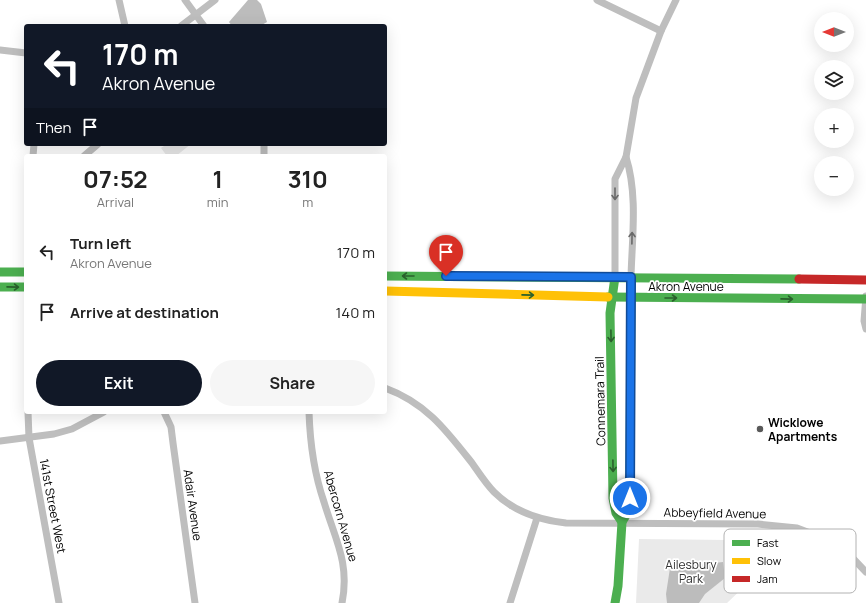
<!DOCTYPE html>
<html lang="en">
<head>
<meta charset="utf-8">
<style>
  :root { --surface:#fff; --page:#f6f6f6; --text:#222; --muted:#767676; --accent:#111827 }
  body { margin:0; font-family:Manrope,sans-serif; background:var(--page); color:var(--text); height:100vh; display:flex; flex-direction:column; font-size:15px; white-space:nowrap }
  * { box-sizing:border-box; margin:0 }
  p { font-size:13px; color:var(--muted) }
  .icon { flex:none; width:22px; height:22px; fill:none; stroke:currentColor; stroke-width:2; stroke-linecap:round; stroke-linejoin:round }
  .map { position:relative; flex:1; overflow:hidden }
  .sheet { position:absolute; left:24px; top:154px; width:363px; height:260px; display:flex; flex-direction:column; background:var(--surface); border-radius:4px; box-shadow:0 4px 16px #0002 }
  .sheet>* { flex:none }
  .banner { position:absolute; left:24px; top:24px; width:363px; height:122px; border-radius:4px; box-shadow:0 4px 16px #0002; background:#111827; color:#fff; overflow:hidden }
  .needle { width:26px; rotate:270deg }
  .buttons { position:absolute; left:814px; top:12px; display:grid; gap:8px }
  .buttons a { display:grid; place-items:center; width:40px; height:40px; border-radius:50%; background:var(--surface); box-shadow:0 4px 16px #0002; font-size:20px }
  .pin { position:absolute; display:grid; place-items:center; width:34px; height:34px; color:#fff; margin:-41px -17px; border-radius:50% 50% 50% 0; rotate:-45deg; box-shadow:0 0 4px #0007 }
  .pin .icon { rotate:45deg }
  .me { position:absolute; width:44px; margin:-22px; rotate:0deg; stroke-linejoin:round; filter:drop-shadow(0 0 3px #0008) }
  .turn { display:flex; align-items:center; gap:14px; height:84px; padding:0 12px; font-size:18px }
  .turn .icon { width:52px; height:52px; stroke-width:2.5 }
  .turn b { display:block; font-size:28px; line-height:34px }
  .then { display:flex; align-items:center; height:38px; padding:0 12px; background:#0003; gap:8px; font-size:15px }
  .eta { display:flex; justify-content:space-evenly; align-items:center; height:68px; text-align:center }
  .eta b { font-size:24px; font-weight:700; line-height:28px }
  .primary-button { display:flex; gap:8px; margin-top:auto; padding:8px 12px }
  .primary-button a { flex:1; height:46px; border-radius:24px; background:var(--accent); color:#fff; font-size:16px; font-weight:700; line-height:46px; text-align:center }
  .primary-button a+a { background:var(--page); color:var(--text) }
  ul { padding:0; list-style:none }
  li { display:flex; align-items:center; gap:12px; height:60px; padding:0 12px }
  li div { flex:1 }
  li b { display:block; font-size:15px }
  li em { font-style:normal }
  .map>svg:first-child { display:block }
</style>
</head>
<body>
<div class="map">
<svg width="866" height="603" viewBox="0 0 866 603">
  <rect width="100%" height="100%" fill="#fff"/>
  <g fill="#eaeaea">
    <path d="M167,144H191L176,156H167L161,148Z"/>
    <path d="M768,538L801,542L796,575L746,585L727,603H636L639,539L728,540Z"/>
  </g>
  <g fill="#bcbcbc">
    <path d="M248,0H257L261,4L267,22L260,26H232L229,22Z"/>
    <path d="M723,562L725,578L705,594L699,603H667L666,594L670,568Z"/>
  </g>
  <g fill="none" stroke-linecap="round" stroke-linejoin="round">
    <g stroke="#bebebe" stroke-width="7">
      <path d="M119,0L125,26"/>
      <path d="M185,0L204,26"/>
      <path d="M597,0L661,31"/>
      <path d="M181,26L215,0"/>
      <path d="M0,50L26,53"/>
      <path d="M33,156L34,144"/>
      <path d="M84,156L98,144"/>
      <path d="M264,156V144"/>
      <path d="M626,157C638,195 632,238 631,277"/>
      <path d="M615,277V179L626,157L636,98L661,31L676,0"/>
      <path d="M866,296L864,321L866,329"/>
      <path d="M385,388C426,403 446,430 472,463C479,473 486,484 494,492C514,512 539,520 566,523L758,524L797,528L831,541L845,550L866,572"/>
      <path d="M28,412L29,438L59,603"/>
      <path d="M164,412L171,427L173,443L195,603"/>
      <path d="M309,412C310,443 314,473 324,502C335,539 350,563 342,603"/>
      <path d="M0,441L54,434L72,429L104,412"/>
      <path d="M510,603L537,518"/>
    </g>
    <g stroke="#4caf50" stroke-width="9">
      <path d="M0,272H26"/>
      <path d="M385,276L799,279"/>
      <path d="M615,277L610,313L613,498L616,513L622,522"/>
      <path d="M0,287H26"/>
      <path d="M608,297L866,299"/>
      <path d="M615,603L618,586L622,522L628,512L630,498L631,277"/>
    </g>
    <path stroke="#ffc107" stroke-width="9" d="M385,291L608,297"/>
    <path stroke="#c62828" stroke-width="9" d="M799,279L866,280"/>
  </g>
  <defs><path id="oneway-shaft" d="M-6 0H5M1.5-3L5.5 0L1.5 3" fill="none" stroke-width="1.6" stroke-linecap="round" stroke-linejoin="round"/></defs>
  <g stroke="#686868">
    <use href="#oneway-shaft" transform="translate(615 194) rotate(90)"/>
    <use href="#oneway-shaft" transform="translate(632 238) rotate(-89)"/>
  </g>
  <g stroke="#2a602c">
    <use href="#oneway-shaft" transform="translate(408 276) rotate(-180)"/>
    <use href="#oneway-shaft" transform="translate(13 287) rotate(1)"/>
    <use href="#oneway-shaft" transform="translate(528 295) rotate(1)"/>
    <use href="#oneway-shaft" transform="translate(671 298)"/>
    <use href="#oneway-shaft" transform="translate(787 299) rotate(1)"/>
    <use href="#oneway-shaft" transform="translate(611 336) rotate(89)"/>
    <use href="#oneway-shaft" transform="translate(613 466) rotate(89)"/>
  </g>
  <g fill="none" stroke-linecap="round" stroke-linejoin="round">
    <defs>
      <path id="route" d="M446,276L631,277L630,498"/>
    </defs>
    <use href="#route" stroke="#114b97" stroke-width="10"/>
    <use href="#route" stroke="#1a73e8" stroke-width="7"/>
  </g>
  <circle fill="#595959" stroke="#fff" stroke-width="1.5" cx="760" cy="429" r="4"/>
  <g text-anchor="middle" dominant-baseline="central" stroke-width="3.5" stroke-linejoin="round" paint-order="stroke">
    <g font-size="12" fill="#000" stroke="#fff">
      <text x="686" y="286">Akron Avenue</text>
      <text transform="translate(600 401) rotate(-91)">Connemara Trail</text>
      <text transform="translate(193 505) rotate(82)">Adair Avenue</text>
      <text transform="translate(53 506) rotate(79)">141st Street West</text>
      <text transform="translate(715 513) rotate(1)">Abbeyfield Avenue</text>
      <text transform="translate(341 516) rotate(74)">Abercorn Avenue</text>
    </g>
    <g font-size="12" font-weight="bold" fill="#000" stroke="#fff" text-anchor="start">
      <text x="768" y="422">Wicklowe<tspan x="768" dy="14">Apartments</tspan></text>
    </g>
    <g font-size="12" fill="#303030" stroke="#fff">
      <text x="691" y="564">Ailesbury<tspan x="691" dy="14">Park</tspan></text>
    </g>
  </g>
  <rect x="724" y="529" width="132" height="64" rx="6" fill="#fff" stroke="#b2b2b2" stroke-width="1"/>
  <rect x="732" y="540" width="18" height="6" fill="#4caf50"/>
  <rect x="732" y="558" width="18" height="6" fill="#ffc107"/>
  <rect x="732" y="576" width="18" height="6" fill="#c62828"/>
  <g font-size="11" fill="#000">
    <text x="757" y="547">Fast</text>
    <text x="757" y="565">Slow</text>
    <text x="757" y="583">Jam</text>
  </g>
</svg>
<div class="buttons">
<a><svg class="needle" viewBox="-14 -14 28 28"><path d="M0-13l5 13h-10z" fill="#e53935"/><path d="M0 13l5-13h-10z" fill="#767676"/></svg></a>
<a><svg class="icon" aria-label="layers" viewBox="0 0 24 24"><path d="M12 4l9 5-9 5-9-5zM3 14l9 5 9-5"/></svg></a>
<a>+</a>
<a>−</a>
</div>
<div class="pin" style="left:446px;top:276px;background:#d93025"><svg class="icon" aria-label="arrive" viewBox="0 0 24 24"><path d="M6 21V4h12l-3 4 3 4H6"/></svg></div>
<svg class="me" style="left:630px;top:498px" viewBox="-20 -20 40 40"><circle r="17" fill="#1a73e8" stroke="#fff" stroke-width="3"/><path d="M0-11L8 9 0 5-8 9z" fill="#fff"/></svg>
<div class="banner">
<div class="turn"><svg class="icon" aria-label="left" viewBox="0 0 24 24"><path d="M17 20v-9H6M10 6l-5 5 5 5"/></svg><div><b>170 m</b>Akron Avenue</div></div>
<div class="then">Then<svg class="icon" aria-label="arrive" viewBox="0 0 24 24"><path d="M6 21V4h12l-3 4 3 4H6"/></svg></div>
</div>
<section class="sheet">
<div class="eta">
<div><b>07:52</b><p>Arrival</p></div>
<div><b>1</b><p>min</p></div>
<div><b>310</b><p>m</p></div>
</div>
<ul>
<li><svg class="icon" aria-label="left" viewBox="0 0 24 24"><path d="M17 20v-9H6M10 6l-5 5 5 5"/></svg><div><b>Turn left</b><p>Akron Avenue</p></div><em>170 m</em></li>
<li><svg class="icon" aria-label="arrive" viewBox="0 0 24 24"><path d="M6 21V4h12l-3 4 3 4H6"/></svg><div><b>Arrive at destination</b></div><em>140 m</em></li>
</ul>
<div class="primary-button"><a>Exit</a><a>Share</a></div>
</section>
</div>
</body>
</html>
